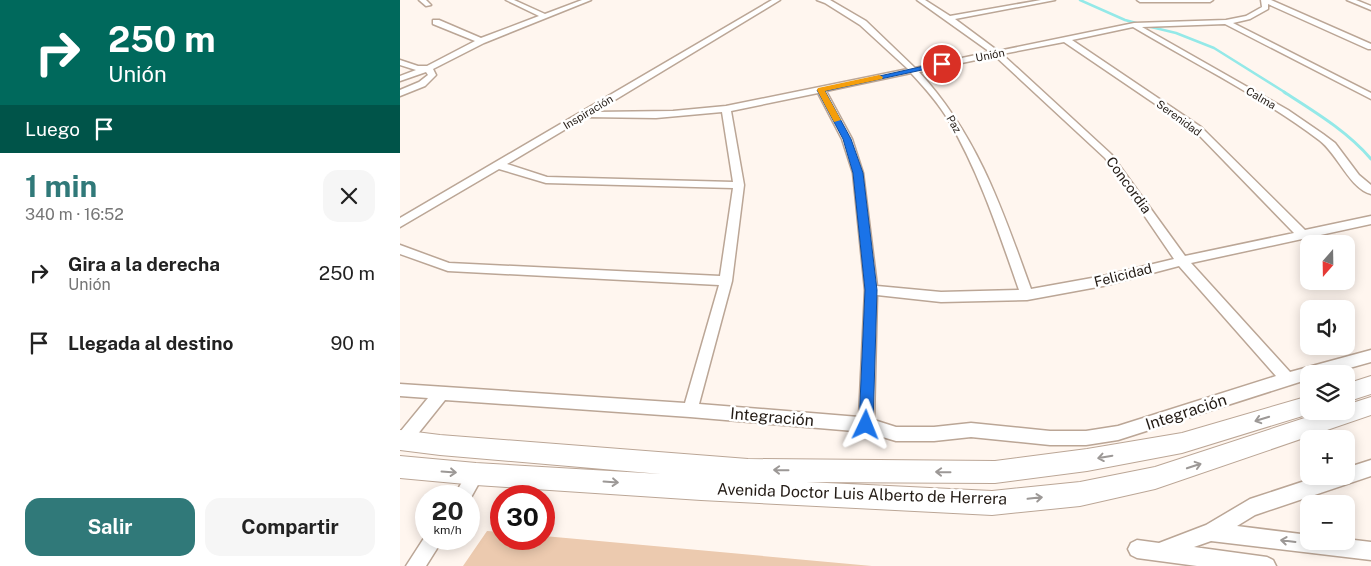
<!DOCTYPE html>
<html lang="es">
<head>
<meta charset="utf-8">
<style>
  :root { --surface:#fff; --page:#f6f6f6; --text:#222; --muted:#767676; --accent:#307979 }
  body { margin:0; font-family:"Public Sans",sans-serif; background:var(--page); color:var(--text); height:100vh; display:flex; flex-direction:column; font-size:19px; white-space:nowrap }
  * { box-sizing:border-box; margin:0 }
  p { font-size:16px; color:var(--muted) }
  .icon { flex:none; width:28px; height:28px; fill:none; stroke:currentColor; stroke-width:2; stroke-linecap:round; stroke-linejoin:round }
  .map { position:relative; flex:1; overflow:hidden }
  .details { display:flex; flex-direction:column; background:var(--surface); width:400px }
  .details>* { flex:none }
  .hud { background:#00695c; color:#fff; overflow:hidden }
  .needle { width:32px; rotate:200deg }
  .buttons { position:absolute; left:900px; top:235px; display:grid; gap:10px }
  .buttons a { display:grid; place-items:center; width:55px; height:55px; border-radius:10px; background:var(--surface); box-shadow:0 2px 12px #0003; font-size:25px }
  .speed { position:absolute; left:15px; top:485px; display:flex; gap:10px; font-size:25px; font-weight:700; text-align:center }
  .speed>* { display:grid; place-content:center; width:65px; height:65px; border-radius:50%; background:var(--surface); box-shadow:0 2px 12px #0003; line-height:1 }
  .speed small { font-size:12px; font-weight:400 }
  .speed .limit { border:8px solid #d22; background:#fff; color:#111 }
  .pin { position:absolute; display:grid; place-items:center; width:42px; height:42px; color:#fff; margin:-21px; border:2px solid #fff; border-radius:50%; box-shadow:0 1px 5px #0007 }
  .me { position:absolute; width:55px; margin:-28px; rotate:2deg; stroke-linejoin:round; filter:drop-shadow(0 0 4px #0008) }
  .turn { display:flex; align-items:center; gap:18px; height:105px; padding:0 25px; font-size:22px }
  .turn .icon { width:65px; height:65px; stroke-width:2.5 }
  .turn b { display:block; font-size:35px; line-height:42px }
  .then { display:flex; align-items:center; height:48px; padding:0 25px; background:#0003; gap:10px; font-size:19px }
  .round { display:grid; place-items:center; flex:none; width:52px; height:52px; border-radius:15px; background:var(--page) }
  .headline { display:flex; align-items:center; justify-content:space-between; height:85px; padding:0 25px }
  h1 { font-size:30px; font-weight:700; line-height:38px; color:var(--accent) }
  .primary-button { display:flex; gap:10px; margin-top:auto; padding:10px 25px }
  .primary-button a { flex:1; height:58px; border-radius:15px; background:var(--accent); color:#fff; font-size:20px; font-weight:700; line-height:58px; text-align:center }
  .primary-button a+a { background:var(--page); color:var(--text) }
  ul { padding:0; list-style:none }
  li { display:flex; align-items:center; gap:15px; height:70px; padding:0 25px }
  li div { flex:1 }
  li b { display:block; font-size:19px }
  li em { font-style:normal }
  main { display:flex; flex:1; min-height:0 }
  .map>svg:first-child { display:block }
</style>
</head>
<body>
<main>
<section class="details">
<div class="hud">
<div class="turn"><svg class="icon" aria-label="right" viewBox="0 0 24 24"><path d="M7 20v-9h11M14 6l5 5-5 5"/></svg><div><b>250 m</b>Unión</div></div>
<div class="then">Luego<svg class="icon" aria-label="arrive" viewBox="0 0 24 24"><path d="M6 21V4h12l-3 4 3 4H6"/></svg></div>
</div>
<div class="headline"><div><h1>1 min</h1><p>340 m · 16:52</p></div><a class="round"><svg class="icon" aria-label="close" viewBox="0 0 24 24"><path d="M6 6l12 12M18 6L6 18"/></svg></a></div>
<ul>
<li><svg class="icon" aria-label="right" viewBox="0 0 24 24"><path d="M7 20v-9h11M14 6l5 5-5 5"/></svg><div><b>Gira a la derecha</b><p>Unión</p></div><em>250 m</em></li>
<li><svg class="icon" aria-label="arrive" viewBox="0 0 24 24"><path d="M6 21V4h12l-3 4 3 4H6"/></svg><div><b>Llegada al destino</b></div><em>90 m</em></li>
</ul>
<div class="primary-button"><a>Salir</a><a>Compartir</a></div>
</section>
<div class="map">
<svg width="971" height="566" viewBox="0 0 971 566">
  <rect width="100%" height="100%" fill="#fff6ef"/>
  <path fill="#eccaaf" d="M87,531L101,532V539H144V536L472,566H63Z"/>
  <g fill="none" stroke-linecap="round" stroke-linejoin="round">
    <g stroke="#94e9e8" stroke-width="2.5">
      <path d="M680,0L725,20L740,24"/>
      <path d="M747,26L776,33L814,48L886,93"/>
    </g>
    <path stroke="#94e9e8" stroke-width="3" d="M884,92C915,112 947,131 971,159"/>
    <defs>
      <g id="street">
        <path d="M19,0H26L31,5L26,6Z"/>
        <path d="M106,0H114L145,14L182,0H191L84,43L33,69L36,75L25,86L0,96V90L19,82L28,75L26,72L0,81V76L16,70L0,65V60L18,66H27L75,41L33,24V20H39L81,38L139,16Z"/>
        <path d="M372,0H380L195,112L273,111L326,106L508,69L460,25L425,3L417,0H430L466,21L515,68L590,52L517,0H525L550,16L641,0H655L555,19L598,51L734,23L826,20L846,16L862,7L861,0H871L971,44V49H968L868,4V9L850,19L833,23L971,93V99L825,24L742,27L888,110L923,134L935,143L959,175L971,185V194C950,189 937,153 919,140C862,97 795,64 733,27L672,40L801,127L905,230L971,216V224L791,263L890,372L971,350V362L928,374H909V379L718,440L686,445H650L571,437L534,441H496L466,432L290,417L45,400L9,445L3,447L0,446V432L28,398L0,396V384L285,403L319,285L48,271L0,254V245L49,263L320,276L333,188L146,183L99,169L0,227V218ZM664,42L795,131L894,233L785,256L711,154L602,54ZM595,56L705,158L774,259L703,276L631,289C602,209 578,136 519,72ZM511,73C525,88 539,104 549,121C580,174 599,233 619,290L541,292L477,286L463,173L452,139L426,91ZM418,93L442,139L453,173L465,290L459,417L299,404L332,281L344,185L331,111ZM322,112L333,182L147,177L107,164L186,117L256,118ZM779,266L876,376L718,426L686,431H650L571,423L534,427H496L474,420L477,295L541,302L627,300L703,286Z"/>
        <path d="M737,0H813L810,2H740Z"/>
        <path d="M947,0H956L971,6V10Z"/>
        <path d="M971,460V476L855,515L837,526L909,535V541H946V539L971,542V560L811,541L794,547L867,557L873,560L876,566H797L737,558L731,555L728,549L731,543L737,540L759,543L806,525L850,499L920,476H946V468Z"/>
        <path d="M76,466L82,468L84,474L69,501V496H54L70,468Z"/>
        <path d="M26,535V539H43L26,566H6Z"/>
      </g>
      <g id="secondary">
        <path d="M971,376V394L946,402V384Z"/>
        <path d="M909,396V411H917L909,414L782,453L687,471L595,483L406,482L592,491L680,482L755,467L926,411H946V405L971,397V415L755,489L680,506L592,515L301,500L76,485L0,478V456L76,463L261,474L40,455L0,450V430L40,435L348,459L595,461L687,449L782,433Z"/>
      </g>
    </defs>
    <use href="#street" stroke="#bba696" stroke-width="3"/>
    <use href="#secondary" stroke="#bba696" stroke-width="2"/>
    <use href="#street" fill="#fff" fill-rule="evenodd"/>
    <use href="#secondary" fill="#fff" fill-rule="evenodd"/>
  </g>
  <defs><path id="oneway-shaft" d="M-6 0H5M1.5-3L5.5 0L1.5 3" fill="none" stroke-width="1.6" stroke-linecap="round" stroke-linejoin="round" transform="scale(1.25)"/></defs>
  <g stroke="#9c9896">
    <use href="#oneway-shaft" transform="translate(862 419) rotate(163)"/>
    <use href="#oneway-shaft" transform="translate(705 457) rotate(170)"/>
    <use href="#oneway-shaft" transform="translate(794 466) rotate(-18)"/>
    <use href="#oneway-shaft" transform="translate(381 470) rotate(-179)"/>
    <use href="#oneway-shaft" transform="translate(49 472) rotate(4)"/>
    <use href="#oneway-shaft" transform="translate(543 472) rotate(-179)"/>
    <use href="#oneway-shaft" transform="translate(211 482) rotate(4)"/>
    <use href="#oneway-shaft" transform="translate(635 498) rotate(-6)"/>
    <use href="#oneway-shaft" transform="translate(888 541) rotate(-173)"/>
  </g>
  <path fill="#1a73e8" stroke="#114b97" d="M542,62L546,64L545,65L425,91L451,139L463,173L477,290L473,425L471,430L466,432L461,430L459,425L465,290L453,173L443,139L417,90Z"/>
  <path fill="#f59e0b" d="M479,75L483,77L482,79L425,91L441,120L434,122L417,90L418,88Z"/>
  <g text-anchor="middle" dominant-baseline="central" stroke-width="5" stroke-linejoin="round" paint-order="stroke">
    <g font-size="11" fill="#231b15" stroke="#fff">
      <text transform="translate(590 55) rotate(-11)">Unión</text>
      <text transform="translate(861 98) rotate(30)">Calma</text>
      <text transform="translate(188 112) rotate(-31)">Inspiración</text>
      <text transform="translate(779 118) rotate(36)">Serenidad</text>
      <text transform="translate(554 124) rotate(60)">Paz</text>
    </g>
    <g font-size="14" fill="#231b15" stroke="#fff">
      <text transform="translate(729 185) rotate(54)">Concordia</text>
      <text transform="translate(723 275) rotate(-14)">Felicidad</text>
    </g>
    <g font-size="16" fill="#231b15" stroke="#fff">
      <text transform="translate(786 412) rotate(-18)">Integración</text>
      <text transform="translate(372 417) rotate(5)">Integración</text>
      <text transform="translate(462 494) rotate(2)">Avenida Doctor Luis Alberto de Herrera</text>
    </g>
  </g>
</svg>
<div class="buttons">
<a><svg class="needle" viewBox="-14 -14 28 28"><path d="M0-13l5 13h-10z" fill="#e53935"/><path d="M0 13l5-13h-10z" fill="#767676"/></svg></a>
<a><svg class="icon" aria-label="sound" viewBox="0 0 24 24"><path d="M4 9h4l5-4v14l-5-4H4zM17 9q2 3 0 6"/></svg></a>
<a><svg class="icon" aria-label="layers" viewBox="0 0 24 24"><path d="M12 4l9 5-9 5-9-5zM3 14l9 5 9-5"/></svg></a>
<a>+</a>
<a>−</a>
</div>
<div class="speed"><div>20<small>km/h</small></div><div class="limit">30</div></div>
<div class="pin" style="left:542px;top:64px;background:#d93025"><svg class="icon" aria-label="arrive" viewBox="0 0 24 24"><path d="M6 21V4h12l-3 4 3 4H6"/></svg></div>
<svg class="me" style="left:466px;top:425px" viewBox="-20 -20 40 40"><path d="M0-17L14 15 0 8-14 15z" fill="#1a73e8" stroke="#fff" stroke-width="4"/></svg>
</div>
</main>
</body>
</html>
